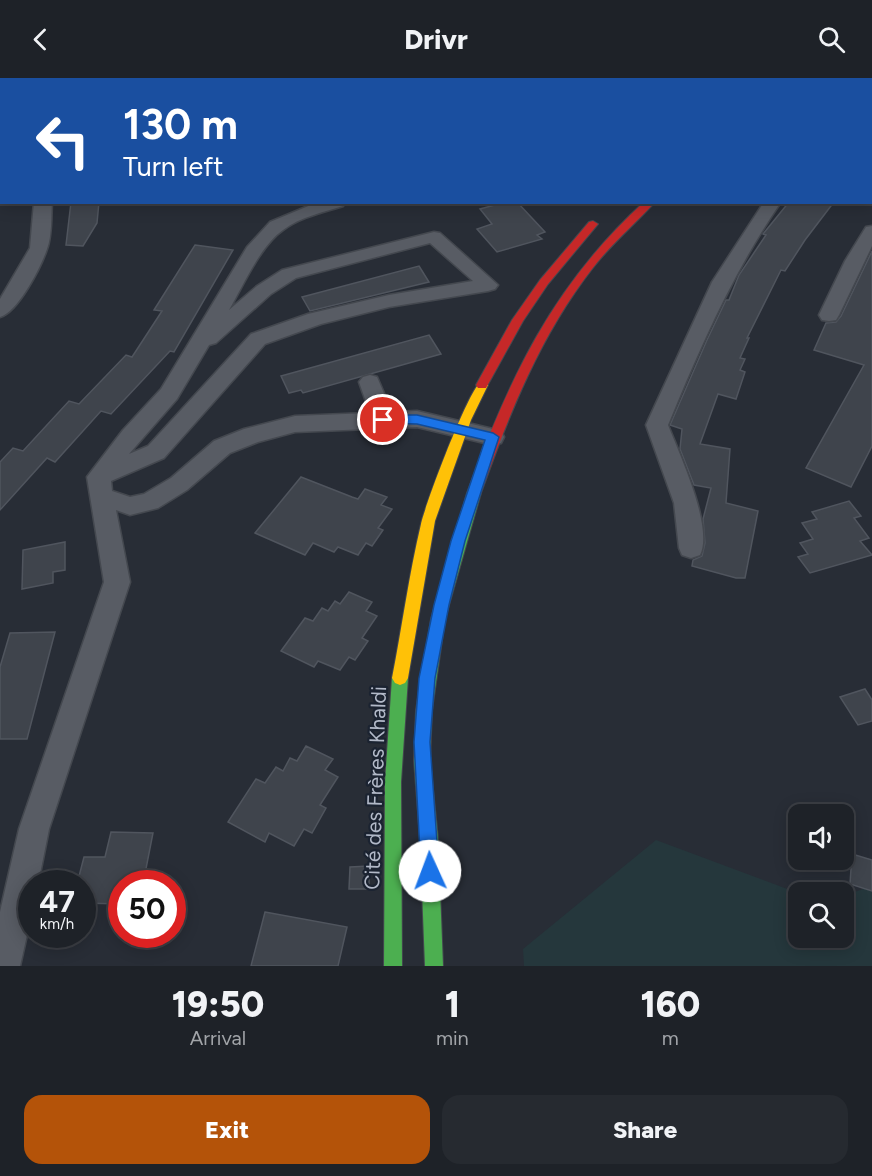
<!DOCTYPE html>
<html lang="en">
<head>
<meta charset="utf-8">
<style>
  :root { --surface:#1e2228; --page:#262a30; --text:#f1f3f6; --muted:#a1a4a8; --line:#3c3f45; --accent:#b45309 }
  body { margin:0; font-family:Figtree,sans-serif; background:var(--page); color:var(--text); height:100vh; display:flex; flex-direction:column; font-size:22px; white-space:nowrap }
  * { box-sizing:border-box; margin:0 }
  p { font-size:20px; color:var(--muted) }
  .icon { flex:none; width:33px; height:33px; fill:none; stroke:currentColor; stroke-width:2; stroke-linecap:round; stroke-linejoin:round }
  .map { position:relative; height:888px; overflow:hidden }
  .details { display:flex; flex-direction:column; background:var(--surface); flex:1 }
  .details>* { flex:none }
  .guide { position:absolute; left:0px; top:0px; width:873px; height:126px; box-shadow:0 3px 15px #0003,0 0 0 2px var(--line); background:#1a4fa0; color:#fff; overflow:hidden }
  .buttons { position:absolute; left:788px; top:726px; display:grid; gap:12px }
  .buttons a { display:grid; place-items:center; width:66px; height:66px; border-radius:12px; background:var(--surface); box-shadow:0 3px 15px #0003,0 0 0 2px var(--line); font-size:30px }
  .speed { position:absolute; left:18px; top:792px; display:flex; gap:12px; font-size:30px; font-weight:700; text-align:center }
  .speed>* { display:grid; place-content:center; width:78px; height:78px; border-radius:50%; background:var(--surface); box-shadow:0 3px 15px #0003,0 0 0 2px var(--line); line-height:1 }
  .speed small { font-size:15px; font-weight:400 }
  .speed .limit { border:9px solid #d22; background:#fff; color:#111 }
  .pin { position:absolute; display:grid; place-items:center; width:51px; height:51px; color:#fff; margin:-26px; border:3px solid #fff; border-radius:50%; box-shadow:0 2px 6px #0007 }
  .me { position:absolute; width:66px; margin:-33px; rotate:358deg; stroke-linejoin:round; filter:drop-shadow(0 0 4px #0008) }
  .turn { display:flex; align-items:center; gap:21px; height:126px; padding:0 24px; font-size:27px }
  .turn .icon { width:78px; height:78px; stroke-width:2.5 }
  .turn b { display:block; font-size:42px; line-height:51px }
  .eta { display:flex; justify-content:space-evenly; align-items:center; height:102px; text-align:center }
  .eta b { font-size:36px; font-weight:800; line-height:42px }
  .button { display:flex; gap:12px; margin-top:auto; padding:12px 24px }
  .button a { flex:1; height:69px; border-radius:18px; background:var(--accent); color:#fff; font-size:24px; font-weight:800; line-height:69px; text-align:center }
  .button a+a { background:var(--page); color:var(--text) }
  header { display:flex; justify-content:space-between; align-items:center; height:78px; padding:0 24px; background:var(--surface); font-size:27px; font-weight:800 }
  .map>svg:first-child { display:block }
</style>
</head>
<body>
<header><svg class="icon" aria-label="back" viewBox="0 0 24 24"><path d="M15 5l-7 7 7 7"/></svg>Drivr<svg class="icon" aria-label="search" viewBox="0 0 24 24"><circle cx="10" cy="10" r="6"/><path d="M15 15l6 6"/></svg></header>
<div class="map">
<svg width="872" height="888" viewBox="0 0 872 888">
  <rect width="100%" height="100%" fill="#282d36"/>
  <path fill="#25373c" d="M656,762L798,815V860H843V818L872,808V888H524L523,871Z"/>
  <g fill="#3f444c" stroke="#50555e" stroke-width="1.5">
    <path d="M71,124H99L97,145L83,168L66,167Z"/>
    <path d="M506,124H517L545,154L537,157L542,161L497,174L477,151L492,146L480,131Z"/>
    <path d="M789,124H834L805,162L785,193L781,192L747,260H749L740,280L745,281L740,292L745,294L736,321L718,316L700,366L730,371L726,425L758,433L745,500H736L692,488L693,482L702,478L705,465L703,441L711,410L694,407L680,371L682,351L670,347L707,262L726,222H729L739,197L766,157L763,156Z"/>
    <path d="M195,167L233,172L174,274L170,273L111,336L101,333L55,384L47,380L0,432V384L13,370L23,373L69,323L79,326L126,277L132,279L162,233L154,232Z"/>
    <path d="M872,173V368L851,409L806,390L864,287L814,272L826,245L836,244L841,238Z"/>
    <path d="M419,188L429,204L310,233L302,219Z"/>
    <path d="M429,257L441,276L303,315L301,312L289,315L281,298Z"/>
    <path d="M301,399L352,419L358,421L365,411L387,419L381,427L392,431L378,450L383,452L372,468L366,465L358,477L338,469L334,474L313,465L305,477L255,455Z"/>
    <path d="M849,423L861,438L854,440L869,460L860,463L872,477L810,495L798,479L808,476L800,465L813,461L802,445L817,441L812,434Z"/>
    <path d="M65,464V492L53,494V505L22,511L23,472Z"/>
    <path d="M349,514L372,524L366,533L377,538L362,560L368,563L355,582L349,579L340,592L318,583L314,589L281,573L305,540L313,543L322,530L328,533L335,523L340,526Z"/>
    <path d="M55,554L27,661H0V589L10,555Z"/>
    <path d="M865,611L872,622V643L858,647L840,619Z"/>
    <path d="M306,668L333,681L325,692L338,699L320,727L326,730L312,755L304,751L294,768L269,755L265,764L228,744L256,701L265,705L276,689L283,693L290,680L297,683Z"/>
    <path d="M111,754L153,755L143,806H122V826L82,825V806H77L84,779H105Z"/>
    <path d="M852,776L872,782V813L850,806Z"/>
    <path d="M369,788V811H349L350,789Z"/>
    <path d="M265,834L347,849L338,888H251Z"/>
  </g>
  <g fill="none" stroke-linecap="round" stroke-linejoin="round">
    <defs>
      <g id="street">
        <path d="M151,0H169L150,2Z"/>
        <path d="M715,0H736L714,2Z"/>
        <path d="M34,124H52C51,139 52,158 47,171C41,189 18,234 0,239V221L30,170Z"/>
        <path d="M318,124H345L343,128C324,134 300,139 283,152C260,168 243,208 229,232L257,208L282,192L434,154L440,155L498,207L495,211L488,213L389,229L321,246L265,266L164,380L111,403L112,413L130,419L144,416L171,400L214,363L244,351L295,338L370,335L359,304L363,299L370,297L377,299L392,334L417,333L493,351L501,353L504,359L501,365L493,367L417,349L295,354L258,364L230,375L187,412L158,430L130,437L116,432L130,504L49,751L38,806H32V835L20,888H0V834L19,751L104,504L87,399L123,352L161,311L247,169L270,144ZM430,165L473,203L389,217L308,236L251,256L148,368L129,376L177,321L209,267L216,265L271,216L296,200Z"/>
        <path d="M764,124H781C733,194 700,269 668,347C679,375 714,450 700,477L691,480L682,477L679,470L674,425L646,347L712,204Z"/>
        <path d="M872,148V168L839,237L836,242L829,243L822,242L819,237L845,183L866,149Z"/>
      </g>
      <g id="fast">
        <path d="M474,410L481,415L445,541L432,632L430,682L438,761L443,888H425L420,761L414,682L416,632L431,541L467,415Z"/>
        <path d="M400,593L405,595L408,600L401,704L402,888H384L385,704L392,600L395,595Z"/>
      </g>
      <path id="slow" d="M482,303L488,307L471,342L435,443L408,600L405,605L400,607L395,605L392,600C402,549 409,496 421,446C425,427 470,307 482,303Z"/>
      <g id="jam">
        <path d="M644,124H655C634,147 611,166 592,191C540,258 509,336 481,415L479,419H469L467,415C509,301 552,208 644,124Z"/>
        <path d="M593,143L598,146L548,206L523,243L486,310H478L476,307L512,242L540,202L589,144Z"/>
      </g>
    </defs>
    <use href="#street" stroke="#44484f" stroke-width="3"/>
    <use href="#fast" stroke="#44484f" stroke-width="2"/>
    <use href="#slow" stroke="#44484f" stroke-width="2"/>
    <use href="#jam" stroke="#44484f" stroke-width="2"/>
    <use href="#street" fill="#585c64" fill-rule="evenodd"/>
    <use href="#fast" fill="#4caf50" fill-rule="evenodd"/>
    <use href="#slow" fill="#ffc107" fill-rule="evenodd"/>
    <use href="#jam" fill="#c62828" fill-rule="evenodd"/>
  </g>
  <path fill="#1a73e8" stroke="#114b97" stroke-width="1.5" d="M383,337H417L493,355L499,359L465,463L449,527L435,600L430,664L439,793L436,799L430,802L424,799L421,793L414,664L419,600L434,527L451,463L485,362L417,346L379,345L377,342Z"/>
  <g text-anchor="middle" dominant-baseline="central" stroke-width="4.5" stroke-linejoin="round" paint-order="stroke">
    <g font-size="21" fill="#b2b9c8" stroke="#1b2331">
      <text transform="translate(375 710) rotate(-88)">Cité des Frères Khaldi</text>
    </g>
  </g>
</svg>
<div class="buttons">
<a><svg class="icon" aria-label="sound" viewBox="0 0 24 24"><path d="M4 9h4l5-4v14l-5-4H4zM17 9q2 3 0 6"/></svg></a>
<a><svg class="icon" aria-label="search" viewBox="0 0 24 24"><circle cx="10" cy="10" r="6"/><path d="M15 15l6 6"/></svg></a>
</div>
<div class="speed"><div>47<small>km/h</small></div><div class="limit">50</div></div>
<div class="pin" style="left:383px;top:342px;background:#d93025"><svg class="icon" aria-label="arrive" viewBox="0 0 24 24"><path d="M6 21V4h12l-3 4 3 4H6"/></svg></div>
<svg class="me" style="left:430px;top:793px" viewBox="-20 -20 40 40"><circle r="19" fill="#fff"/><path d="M0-13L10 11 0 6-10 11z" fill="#1a73e8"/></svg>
<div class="guide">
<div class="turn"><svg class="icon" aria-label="left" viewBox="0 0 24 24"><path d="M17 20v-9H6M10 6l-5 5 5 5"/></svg><div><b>130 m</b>Turn left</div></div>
</div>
</div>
<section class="details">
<div class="eta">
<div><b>19:50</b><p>Arrival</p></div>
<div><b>1</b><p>min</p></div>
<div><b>160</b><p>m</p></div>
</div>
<div class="button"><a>Exit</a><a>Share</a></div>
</section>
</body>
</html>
